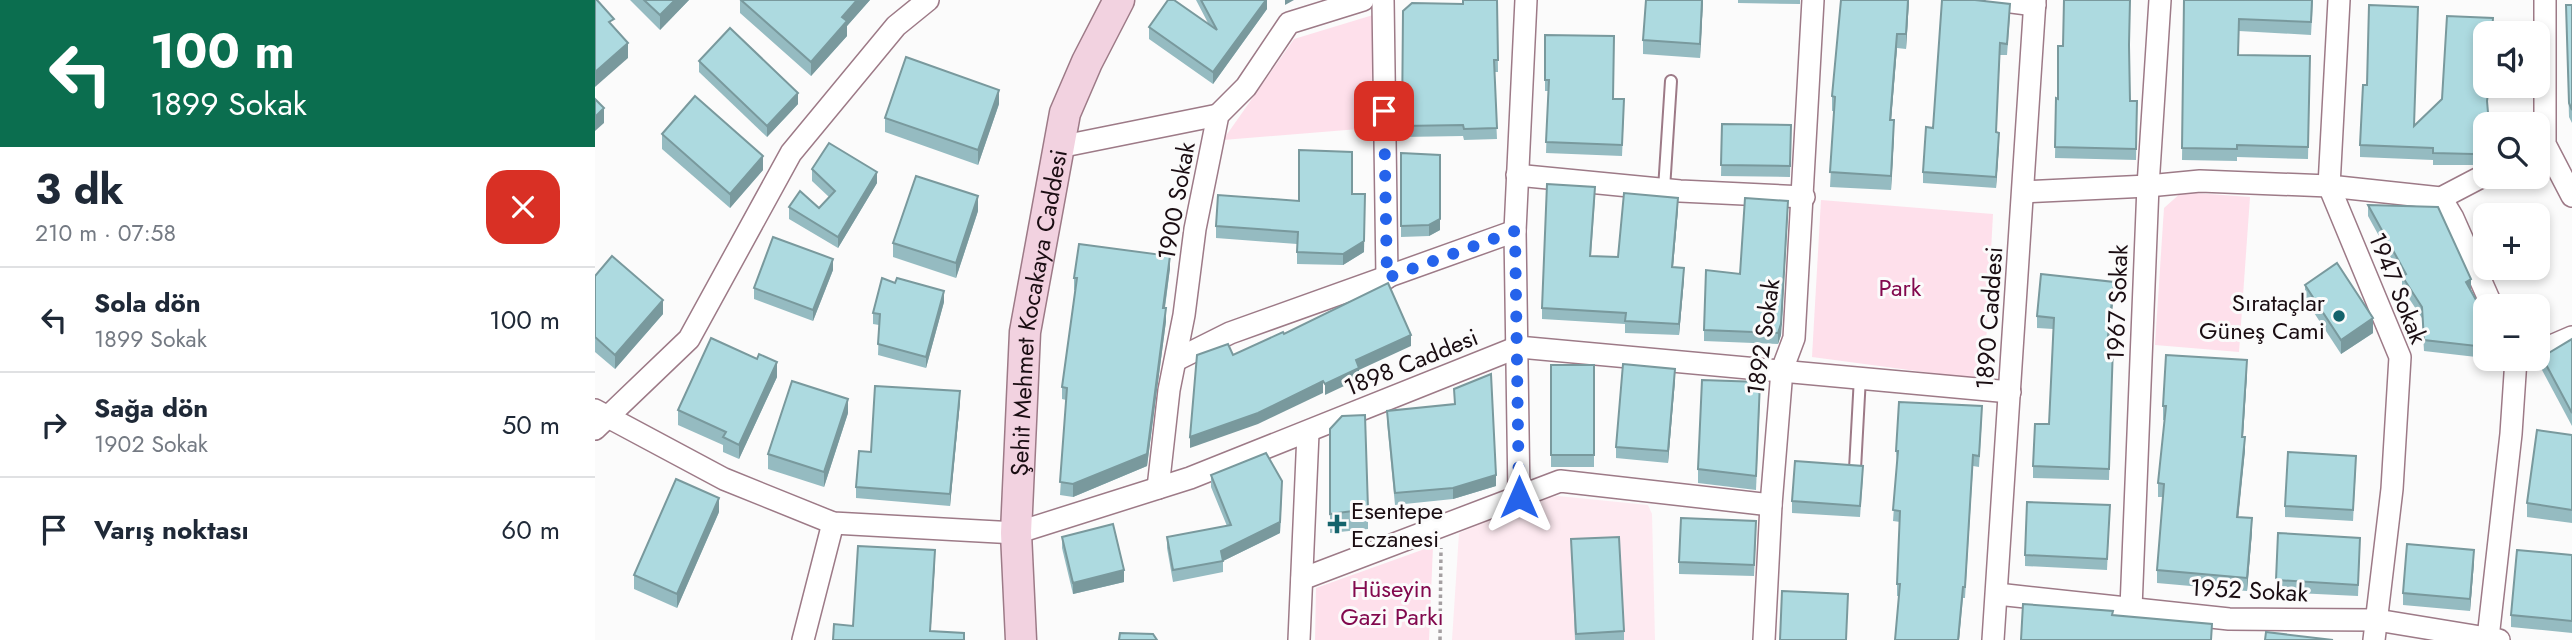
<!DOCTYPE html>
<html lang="tr">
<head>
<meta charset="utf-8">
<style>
  :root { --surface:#fff; --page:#f2f2f3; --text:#1f2937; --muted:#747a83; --line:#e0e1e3 }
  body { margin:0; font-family:Jost,sans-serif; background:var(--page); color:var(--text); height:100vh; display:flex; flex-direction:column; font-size:26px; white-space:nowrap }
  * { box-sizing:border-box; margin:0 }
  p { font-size:23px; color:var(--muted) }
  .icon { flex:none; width:38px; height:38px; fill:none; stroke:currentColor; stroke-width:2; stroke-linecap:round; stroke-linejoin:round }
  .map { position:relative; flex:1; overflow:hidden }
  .details { display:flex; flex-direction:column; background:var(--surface); width:595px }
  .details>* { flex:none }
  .banner { background:#0b6e4f; color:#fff; overflow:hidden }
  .controls { position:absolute; left:1878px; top:21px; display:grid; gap:14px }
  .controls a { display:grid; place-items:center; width:77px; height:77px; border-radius:14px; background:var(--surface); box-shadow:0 4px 10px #0003; font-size:35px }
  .pin { position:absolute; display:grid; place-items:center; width:60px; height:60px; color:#fff; margin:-30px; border-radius:14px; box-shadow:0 4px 10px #0006 }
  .me { position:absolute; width:77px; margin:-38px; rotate:0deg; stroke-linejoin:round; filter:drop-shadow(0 0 5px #0008) }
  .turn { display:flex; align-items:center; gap:24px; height:147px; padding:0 35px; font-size:32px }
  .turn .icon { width:91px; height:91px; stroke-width:2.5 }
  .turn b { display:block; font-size:49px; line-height:60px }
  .round { display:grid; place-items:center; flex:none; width:74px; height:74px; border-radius:21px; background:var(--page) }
  .overview { display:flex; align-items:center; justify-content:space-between; height:119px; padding:0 35px }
  h1 { font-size:42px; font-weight:700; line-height:52px }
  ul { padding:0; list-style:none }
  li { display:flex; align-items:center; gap:21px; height:105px; padding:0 35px; border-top:2px solid var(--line) }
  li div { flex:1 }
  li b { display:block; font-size:26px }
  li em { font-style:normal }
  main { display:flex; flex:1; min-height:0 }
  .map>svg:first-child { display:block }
</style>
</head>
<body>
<main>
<section class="details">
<div class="banner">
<div class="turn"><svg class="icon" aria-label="left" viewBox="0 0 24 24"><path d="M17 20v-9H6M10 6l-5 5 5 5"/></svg><div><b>100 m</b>1899 Sokak</div></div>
</div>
<div class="overview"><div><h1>3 dk</h1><p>210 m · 07:58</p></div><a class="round" style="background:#d93025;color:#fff"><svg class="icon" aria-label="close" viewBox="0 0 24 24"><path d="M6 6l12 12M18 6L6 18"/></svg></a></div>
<ul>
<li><svg class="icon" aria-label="left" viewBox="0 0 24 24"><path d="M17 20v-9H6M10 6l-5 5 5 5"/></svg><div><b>Sola dön</b><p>1899 Sokak</p></div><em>100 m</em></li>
<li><svg class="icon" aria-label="right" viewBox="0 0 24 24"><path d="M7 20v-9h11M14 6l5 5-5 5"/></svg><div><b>Sağa dön</b><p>1902 Sokak</p></div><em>50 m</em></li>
<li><svg class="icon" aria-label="arrive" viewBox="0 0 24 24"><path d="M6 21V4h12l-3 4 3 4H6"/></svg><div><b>Varış noktası</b></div><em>60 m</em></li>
</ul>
</section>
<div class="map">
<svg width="1977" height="640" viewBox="0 0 1977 640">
  <rect width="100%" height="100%" fill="#fbfbfb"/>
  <path fill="#feeaf1" d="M963,496L1053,505L1057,514L1060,640H857L864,533L940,500Z"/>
  <g fill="#fee0eb">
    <path d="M778,15L776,128L628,140L699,39Z"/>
    <path d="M1587,192L1655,197L1644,352L1560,345L1569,208Z"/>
    <path d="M1226,200L1398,214L1389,380L1217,357Z"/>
    <path d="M838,546L834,640H720L721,588Z"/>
  </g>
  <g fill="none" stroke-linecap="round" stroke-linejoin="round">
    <defs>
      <g id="lane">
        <path d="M1069,189L1076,81"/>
        <path d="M1260,469L1265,377"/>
      </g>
      <g id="street">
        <path d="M788,0L792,278"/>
        <path d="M1401,0L1440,5"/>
        <path d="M1744,0L1734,186L1805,357L1797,489L1779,640"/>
        <path d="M1950,0V144L1977,196"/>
        <path d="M464,147L623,115"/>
        <path d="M922,175L1085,191L1209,197"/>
        <path d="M1428,192L1553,186L1605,181L1734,186L1846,198L1890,175"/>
        <path d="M1846,198L1858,218L1897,306"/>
        <path d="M1942,352L1977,337"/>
        <path d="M581,360L635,333L920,231"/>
        <path d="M0,410L129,479L238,523L421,533L595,478L923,347L1415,392"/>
        <path d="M0,429L94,339L196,153L301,26L333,0"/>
        <path d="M563,488L574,390L589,315L600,229L623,115L651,87L694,23L768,0"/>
        <path d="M924,497L920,231L931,0"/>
        <path d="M707,579L965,481L1176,505"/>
        <path d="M1402,594L1634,619L1782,620L1904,640"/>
        <path d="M1536,608L1553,186L1565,0"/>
        <path d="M1893,638L1916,434L1921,359"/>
        <path d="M208,640L238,523"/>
        <path d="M704,640L713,433"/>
        <path d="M1169,640L1176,505L1187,370L1199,338L1218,0"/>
        <path d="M1398,640L1440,0"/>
      </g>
      <g id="secondary">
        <path id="s1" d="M426,640L421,533L430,332L470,113L492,62L524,0"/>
      </g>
    </defs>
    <use href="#lane" stroke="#9d7a87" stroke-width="14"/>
    <use href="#street" stroke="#9d7a87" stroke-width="24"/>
    <use href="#secondary" stroke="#9d7a87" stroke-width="33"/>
    <path stroke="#a49fa1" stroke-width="3.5" stroke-dasharray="3.5 3.5" stroke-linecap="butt" d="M845,640L846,548"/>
    <use href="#lane" stroke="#fff" stroke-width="10"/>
    <use href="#street" stroke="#fff" stroke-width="21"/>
    <use href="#secondary" stroke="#f2d2e0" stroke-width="30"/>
  </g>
  <g fill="#95bbc1">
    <path d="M35,0H94L65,30Z"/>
    <path d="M145,0H275L252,26V36L216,76L145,13Z"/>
    <path d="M601,0H672V9L618,84L554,39V27L613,23Z"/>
    <path d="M902,0L903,72H899L902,139L869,140L868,136L807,137L808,11Z"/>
    <path d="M1108,0L1105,58L1048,54V40Z"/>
    <path d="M1143,0H1205V4L1143,3Z"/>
    <path d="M1314,0L1311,49L1302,48L1296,120L1299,135L1296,190L1235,187L1239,111H1237V96Z"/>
    <path d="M1589,0H1718L1716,35L1644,31L1643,55L1715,56L1713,159L1642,157V161L1587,160Z"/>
    <path d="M1971,5H1977V123L1974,117Z"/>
    <path d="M1415,15L1412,55H1405L1401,132L1404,144L1401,188L1328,183V172L1338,128Z"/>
    <path d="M950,35L1018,99L1029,110L1027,156L951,153L953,91H950Z"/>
    <path d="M1534,51L1535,101H1542L1541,160L1460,158L1461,98L1463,99Z"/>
    <path d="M104,61L203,104L172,137L104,72Z"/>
    <path d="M1894,86L1890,124V160L1878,165H1838V160L1765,157V145L1819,125Z"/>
    <path d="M404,104L383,165L290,132V118Z"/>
    <path d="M1127,124L1196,125L1195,177L1126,176Z"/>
    <path d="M67,134L168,170L135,208L67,149Z"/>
    <path d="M806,153L845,155V230L834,236L806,237Z"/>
    <path d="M217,169L282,183L243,248L194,219V207L224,208L234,197L217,181Z"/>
    <path d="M757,194L769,252L748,265L702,264V244L621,238V226L704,201Z"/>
    <path d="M1000,198L996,256L1023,257L1083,209L1078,267L1089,279L1084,335L1030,333V324L947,319V308Z"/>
    <path d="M1773,205L1876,290L1890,316V358L1829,351L1827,318L1807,288V278L1773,216Z"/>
    <path d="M383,211L361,278L298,257V243Z"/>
    <path d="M1193,213L1186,335L1183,344L1109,341V330L1145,274Z"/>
    <path d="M575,268L570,308L571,321L552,466L478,497L465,495L471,400L467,399V387L480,290H479V278Z"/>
    <path d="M238,270L218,321L159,299V288Z"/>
    <path d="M0,276L68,314L20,369L0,352Z"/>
    <path d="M1710,285L1778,333L1746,354L1710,299Z"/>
    <path d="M1519,294L1513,345H1518L1514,480L1438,478V466L1454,424L1458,329L1442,328V316Z"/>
    <path d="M349,302L331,368L283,355L284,325L278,324V313Z"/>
    <path d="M1977,339V426L1947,370V357Z"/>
    <path d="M162,359L182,377L144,459L128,452V445L83,425V410Z"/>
    <rect x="956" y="365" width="43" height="102"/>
    <path d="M1652,374L1648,437L1650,450L1643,517L1657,532L1652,591L1562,583V570L1568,497H1563V483L1570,420H1568V406Z"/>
    <path d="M1080,380L1073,463L1021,458V447Z"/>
    <path d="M859,389L901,486L858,499L800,505L792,422V411L859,404Z"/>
    <path d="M1165,397L1161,490L1103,483V469Z"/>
    <path d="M365,402L355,506L261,498V487L276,452Z"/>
    <path d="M253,413L229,487L173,469V454Z"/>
    <path d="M1387,417L1384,467L1378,466L1370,598H1368L1364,640H1300L1304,596H1302V584L1305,522L1298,521L1302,463L1301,451Z"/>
    <path d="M735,429L773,509V529L735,533Z"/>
    <path d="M1977,435V523L1932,517V503Z"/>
    <path d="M1761,467L1758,521L1690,517V506Z"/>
    <path d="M616,475L687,492L685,533L628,561V572L578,582L572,548V537L632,526L616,487Z"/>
    <path d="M1268,477L1265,517L1197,513V501Z"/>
    <path d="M1515,505L1512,570L1430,566V555Z"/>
    <path d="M124,512L82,608L39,589V575Z"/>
    <path d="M1161,532L1159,576L1084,574V562Z"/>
    <path d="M467,537L529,582L478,594L467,548Z"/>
    <path d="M976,539L1029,631V640H980Z"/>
    <path d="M1765,549L1763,596L1681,592V580Z"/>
    <path d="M1977,555V633L1916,627V615Z"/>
    <path d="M1879,562L1875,611L1808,605V593Z"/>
  </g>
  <g fill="#79999d">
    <path d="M80,0H94L65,30V15Z"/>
    <path d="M262,0H275L252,26V36L216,76V62L247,17Z"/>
    <path d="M671,0H672V9L618,84V72Z"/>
    <path d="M690,0H699L690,5Z"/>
    <path d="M1107,0H1108L1105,58V44Z"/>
    <path d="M1313,0H1314L1311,49V34Z"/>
    <path d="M1302,34V48L1295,134V120Z"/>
    <path d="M33,43V58L0,87V72Z"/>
    <path d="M404,90V104L383,165V150Z"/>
    <path d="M203,93V104L172,137V126Z"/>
    <path d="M9,108V123L0,131V117Z"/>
    <path d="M1299,120V135L1296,190V176Z"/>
    <path d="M1404,133V144L1401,188V177Z"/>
    <path d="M1890,148V160L1878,165V154Z"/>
    <path d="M168,156V170L135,208V194Z"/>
    <path d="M282,172V183L243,248V237Z"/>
    <path d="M383,196V211L361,278V263Z"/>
    <path d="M1083,198V209L1077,278V267Z"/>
    <path d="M1193,201L1186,335L1183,344V333Z"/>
    <path d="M770,206L769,252L748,265V254Z"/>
    <path d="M845,219V230L834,236V225Z"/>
    <path d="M575,256V268L568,320V308Z"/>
    <path d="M238,259V270L218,321V310Z"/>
    <path d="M1089,268V279L1084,335V324Z"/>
    <path d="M1876,279V290L1871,282Z"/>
    <path d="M1519,282V294L1512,356V345Z"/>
    <path d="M349,291V302L331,368V357Z"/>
    <path d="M68,300V314L20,369V355Z"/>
    <path d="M571,308V321L552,466L478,497V484Z"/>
    <path d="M1778,318V333L1746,354V340Z"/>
    <path d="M816,335V346L764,370V379L730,395V384L761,360Z"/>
    <path d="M1652,360V374L1647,450V437Z"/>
    <path d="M182,362V377L144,459V445Z"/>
    <path d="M1080,369V380L1073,463V451Z"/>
    <path d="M728,381V393L663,424L595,448V437Z"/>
    <path d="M365,391V402L355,506V494Z"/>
    <path d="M253,399V413L229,487V472Z"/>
    <path d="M1650,437V450L1642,530V517Z"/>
    <path d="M901,475V486L858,499V488Z"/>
    <path d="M687,481L685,533L626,562V551Z"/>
    <path d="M124,498V512L82,608V594Z"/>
    <path d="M1657,518V532L1652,591V578Z"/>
    <path d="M340,550V564L335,640Z"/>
    <path d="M1879,550V562L1875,611V599Z"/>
    <path d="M529,570V582L478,594V583Z"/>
    <path d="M1368,587L1364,640H1363Z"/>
  </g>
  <g fill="#addae0" stroke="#79999d" stroke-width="2">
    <path d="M0,0H2L19,19L14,22L33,43L0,72Z"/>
    <path d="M49,0H80L65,15Z"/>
    <path d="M146,0H262L247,17L252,21L216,62Z"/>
    <path d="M573,0H579L622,30L606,0H671L618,72L554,27Z"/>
    <path d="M868,0H902L903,60H899L902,128L869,129L868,125L807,126L808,11L817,3L868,4Z"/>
    <path d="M1051,0H1107L1105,44L1048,40Z"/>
    <path d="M1246,0H1313L1311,34H1302L1295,120H1299L1296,176L1235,172L1240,97L1237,96Z"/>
    <path d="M1347,0H1380L1415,4L1412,44L1405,43L1401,132L1404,133L1401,177L1328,172L1331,127L1338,128Z"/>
    <path d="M1469,0H1535L1534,45L1535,101H1542L1541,149L1460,147L1461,98L1463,99V46H1468Z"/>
    <path d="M1589,0H1717L1716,22L1644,19L1643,55L1715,56L1713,147L1642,145V149L1587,148Z"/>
    <path d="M1774,5L1823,7L1819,126L1847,99L1852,16L1898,18L1897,33H1890V86H1894L1892,101L1894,124H1890V148L1878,154L1838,153V148L1765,145L1768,85H1772Z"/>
    <path d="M1971,5H1977V110L1974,103Z"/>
    <path d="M135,28L203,93L172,126L104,61Z"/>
    <path d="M950,35L1019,36L1018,99H1029L1027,145L951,142L954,80H950Z"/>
    <path d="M311,57L404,90L383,150L290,118Z"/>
    <path d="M100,96L168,156L135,194L67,134Z"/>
    <path d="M0,99L9,108L0,117Z"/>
    <path d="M1127,124L1196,125L1195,166L1126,165Z"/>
    <path d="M234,143L282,172L243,237L194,207L205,191L224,208L240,191L217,169Z"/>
    <path d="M704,150L757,152V194H770L769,241L748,254L702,252L703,232L621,226L623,195L704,201Z"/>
    <path d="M806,153L845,155V219L834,225L806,226Z"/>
    <path d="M321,176L383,196L361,263L298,243Z"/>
    <path d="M952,184L1000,187L995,256L1023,257L1029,193L1083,198L1077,267L1089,268L1084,324L1030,321L1031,313L947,308Z"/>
    <path d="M1150,198L1193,201L1186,324L1183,333L1109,330L1111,270L1145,274Z"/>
    <path d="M1773,205L1843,207L1876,279L1871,282L1890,316V347L1829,340L1827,307L1807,276L1811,274Z"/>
    <path d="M178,237L238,259L218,310L159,288Z"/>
    <path d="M484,244L575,256L568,308H571L552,454L478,484L465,482L472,388L467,387L482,278H479Z"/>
    <path d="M17,256L68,300L20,355L0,337V276Z"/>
    <path d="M1742,263L1778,318L1746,340L1710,285Z"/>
    <path d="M1446,274L1519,282L1512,345H1518L1514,469L1438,466L1440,424H1454L1459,318L1442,316Z"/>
    <path d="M287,278L300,283L302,278L349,291L331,357L283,344L285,314L278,313Z"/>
    <path d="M793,283L816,335L761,360L764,368L730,384L728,381L663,413L595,437L602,355L633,344L638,355L688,332L689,334Z"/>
    <path d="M116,338L162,359L164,354L182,362L144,445L128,437L131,432L83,410Z"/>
    <path d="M1977,339V413L1947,357Z"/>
    <path d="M1571,355L1652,360L1647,437H1650L1642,517L1657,518L1652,578L1562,570L1569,484L1563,483L1571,406H1568Z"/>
    <path d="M1028,364L1080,369L1073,451L1021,447Z"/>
    <rect x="956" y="365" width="43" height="90"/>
    <path d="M896,374L901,475L858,488L800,493L792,411L860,404L859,389Z"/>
    <path d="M1107,380L1165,382L1161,476L1103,469Z"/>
    <path d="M197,381L253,399L229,472L173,454Z"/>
    <path d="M280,386L365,391L355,494L261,487L264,451L276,452Z"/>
    <path d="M1304,402L1387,406L1384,456L1378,455L1370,587H1368L1363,640H1300L1305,584H1302L1305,511L1298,510L1303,451H1301Z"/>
    <path d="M770,415L773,509L735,514V429L747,416Z"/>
    <path d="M1942,430L1977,435V510L1932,503Z"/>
    <path d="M1693,452L1761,456L1758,510L1690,506Z"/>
    <path d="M671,453L687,481L685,522L626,551L628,561L578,570L572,537L636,525L616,475Z"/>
    <path d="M1200,461L1268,466L1265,506L1197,501Z"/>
    <path d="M81,479L124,498L82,594L39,575Z"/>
    <path d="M1432,502L1515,505L1512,559L1430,555Z"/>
    <path d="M1086,518L1161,521L1159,565L1084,562Z"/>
    <path d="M518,524L529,570L478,583L467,537Z"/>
    <path d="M1683,533L1765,538L1763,585L1681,580Z"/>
    <path d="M1024,537L1029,631L981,634L976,539Z"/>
    <path d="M1812,544L1879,550L1875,599L1808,593Z"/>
    <path d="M263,546L340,550L335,631L369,633V640H238L239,624L258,626Z"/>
    <path d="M1922,550L1977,555V621L1916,615Z"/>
    <path d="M1187,591L1253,594L1251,640H1185Z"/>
    <path d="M1428,604L1518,611L1517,615L1617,624L1616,640H1426Z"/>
    <path d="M1671,632L1738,640H1670Z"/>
    <path d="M525,633L558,634L562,640H524Z"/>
  </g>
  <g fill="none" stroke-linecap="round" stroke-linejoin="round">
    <path stroke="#2563eb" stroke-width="12" stroke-dasharray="0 21.6" d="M789,111L792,278L920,231L924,497"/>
  </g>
  <g fill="#15636b" stroke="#fbfbfb" stroke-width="2.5">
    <circle cx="1744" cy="316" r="7"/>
    <path d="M738.5 513.5h7v7h7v7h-7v7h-7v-7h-7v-7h7z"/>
  </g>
  <g text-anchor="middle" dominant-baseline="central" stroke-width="6" stroke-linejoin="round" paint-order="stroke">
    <g font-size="24" fill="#1a0d12" stroke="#fbfbfb">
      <text transform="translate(581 201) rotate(-80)">1900 Sokak</text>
      <text transform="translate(1803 288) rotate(68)">1947 Sokak</text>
      <text transform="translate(1522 303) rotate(-88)">1967 Sokak</text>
      <text stroke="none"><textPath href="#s1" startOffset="329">Şehit Mehmet Kocakaya Caddesi</textPath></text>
      <text transform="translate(1394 318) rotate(-86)">1890 Caddesi</text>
      <text transform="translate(1168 337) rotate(-82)">1892 Sokak</text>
      <text transform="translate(816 362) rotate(-22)">1898 Caddesi</text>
      <text transform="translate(1654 590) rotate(3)">1952 Sokak</text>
    </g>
    <g font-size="24" fill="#82094e" stroke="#fbfbfb">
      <text x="1305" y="287">Park</text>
      <text x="797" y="588">Hüseyin<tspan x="797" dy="28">Gazi Parkı</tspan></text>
    </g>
    <g font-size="24" fill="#1a0d12" stroke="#fbfbfb" text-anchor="end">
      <text x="1730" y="302">Sırataçlar<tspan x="1730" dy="28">Güneş Cami</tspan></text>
      <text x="756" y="510" text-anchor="start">Esentepe<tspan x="756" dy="28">Eczanesi</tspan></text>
    </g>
  </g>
</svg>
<div class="controls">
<a><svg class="icon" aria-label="sound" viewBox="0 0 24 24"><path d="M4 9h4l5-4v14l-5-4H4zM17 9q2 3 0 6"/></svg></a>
<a><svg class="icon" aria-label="search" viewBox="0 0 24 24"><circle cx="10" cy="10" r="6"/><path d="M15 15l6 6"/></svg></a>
<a>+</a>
<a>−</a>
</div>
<div class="pin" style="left:789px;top:111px;background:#d93025"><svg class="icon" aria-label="arrive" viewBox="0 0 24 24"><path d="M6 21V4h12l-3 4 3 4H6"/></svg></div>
<svg class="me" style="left:924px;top:497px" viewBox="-20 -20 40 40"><path d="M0-17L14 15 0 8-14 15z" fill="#2563eb" stroke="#fff" stroke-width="4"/></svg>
</div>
</main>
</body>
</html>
